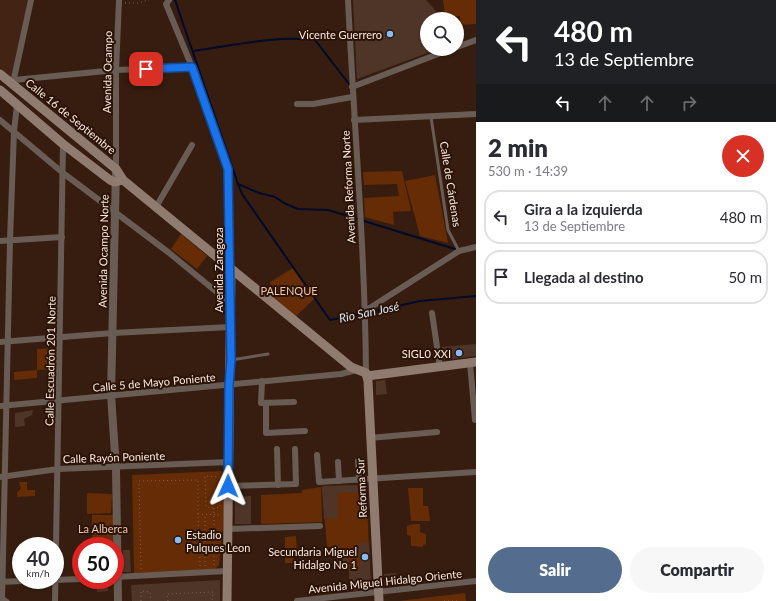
<!DOCTYPE html>
<html lang="es">
<head>
<meta charset="utf-8">
<style>
  :root { --surface:#fff; --page:#f7f7f7; --text:#2b2b33; --muted:#7c7c81; --line:#e1e1e2; --accent:#546c8d }
  body { margin:0; font-family:Lato,sans-serif; background:var(--page); color:var(--text); height:100vh; display:flex; flex-direction:column; font-size:15px; white-space:nowrap }
  * { box-sizing:border-box; margin:0 }
  p { font-size:13px; color:var(--muted) }
  .icon { flex:none; width:22px; height:22px; fill:none; stroke:currentColor; stroke-width:2; stroke-linecap:round; stroke-linejoin:round }
  .map { position:relative; flex:1; overflow:hidden }
  .side { display:flex; flex-direction:column; background:var(--surface); width:300px }
  .side>* { flex:none }
  .guide { background:#202124; color:#fff; overflow:hidden }
  .fabs { position:absolute; left:420px; top:12px; display:grid; gap:8px }
  .fabs a { display:grid; place-items:center; width:44px; height:44px; border-radius:50%; background:var(--surface); box-shadow:0 1px 3px #0004; font-size:20px }
  .speed { position:absolute; left:12px; top:537px; display:flex; gap:8px; font-size:20px; font-weight:700; text-align:center }
  .speed>* { display:grid; place-content:center; width:52px; height:52px; border-radius:50%; background:var(--surface); box-shadow:0 1px 3px #0004; line-height:1 }
  .speed small { font-size:10px; font-weight:400 }
  .speed .limit { border:6px solid #d22; background:#fff; color:#111 }
  .pin { position:absolute; display:grid; place-items:center; width:34px; height:34px; color:#fff; margin:-17px; border-radius:8px; box-shadow:0 2px 6px #0006 }
  .me { position:absolute; width:44px; margin:-22px; rotate:1deg; stroke-linejoin:round; filter:drop-shadow(0 0 3px #0008) }
  .turn { display:flex; align-items:center; gap:14px; height:84px; padding:0 12px; font-size:18px }
  .turn .icon { width:52px; height:52px; stroke-width:2.5 }
  .turn b { display:block; font-size:28px; line-height:34px }
  .lanes { display:flex; align-items:center; height:38px; padding:0 12px; background:#0003; justify-content:center; gap:20px; direction:ltr }
  .lanes .off { opacity:.35 }
  .round { display:grid; place-items:center; flex:none; width:42px; height:42px; border-radius:21px; background:var(--page) }
  .head { display:flex; align-items:center; justify-content:space-between; height:68px; padding:0 12px }
  h1 { font-size:24px; font-weight:800; line-height:30px }
  .cta { display:flex; gap:8px; margin-top:auto; padding:8px 12px }
  .cta a { flex:1; height:46px; border-radius:24px; background:var(--accent); color:#fff; font-size:16px; font-weight:800; line-height:46px; text-align:center }
  .cta a+a { background:var(--page); color:var(--text) }
  ul { padding:0; list-style:none }
  li { display:flex; align-items:center; gap:12px; height:54px; margin:0 8px 6px; padding:0 4px; border:2px solid var(--line); border-radius:16px }
  li div { flex:1 }
  li b { display:block; font-size:15px }
  li em { font-style:normal }
  main { display:flex; flex:1; min-height:0 }
  .map>svg:first-child { display:block }
</style>
</head>
<body>
<main>
<div class="map">
<svg width="476" height="601" viewBox="0 0 476 601">
  <rect width="100%" height="100%" fill="#361d10"/>
  <path fill="#432414" d="M0,0H29L11,79L0,70Z"/>
  <g fill="#662c06">
    <path d="M443,0H476V24L460,25V16H445Z"/>
    <path d="M402,171L411,211L393,212L394,225L365,217L364,198L399,196L397,184L364,185L363,172Z"/>
    <path d="M435,175L448,243L420,236L405,181Z"/>
    <path d="M181,234L207,256L197,269L171,249Z"/>
    <path d="M293,268L315,298L295,317L274,298L270,282Z"/>
    <path d="M59,348L58,369L37,370V378L14,380V372L37,370V349Z"/>
    <path d="M224,471V515L219,565L215,569L134,573L132,475Z"/>
    <path d="M19,482H27V490H35V496L17,497V492L21,489Z"/>
    <path d="M366,485L371,589L350,591L349,570L338,571L337,547H327L322,486Z"/>
    <path d="M321,487L322,522L261,524V495L302,493V490Z"/>
    <path d="M408,488H423V506H428L430,521H411Z"/>
    <path d="M87,493L112,494L111,513L87,514Z"/>
    <rect x="92" y="515" width="22" height="26"/>
    <path d="M413,524H420V532L426,534V544L423,545V547L411,546V536L407,535V526Z"/>
    <path d="M296,536L297,555H293L295,563H285V537Z"/>
    <path d="M465,593L466,601H399Z"/>
  </g>
  <g fill="none" stroke-linecap="round" stroke-linejoin="round">
    <g stroke="#000a2a" stroke-width="2">
      <path d="M175,0L238,184L259,193L275,197L284,203L298,209L328,210L455,249"/>
      <path d="M193,51C231,46 276,35 315,40L349,84"/>
      <path d="M238,184L242,194L330,320L363,314"/>
      <path d="M367,313L420,301L476,296"/>
    </g>
  </g>
  <g fill="#4f3527">
    <path d="M353,0H426L443,19H427V49H438L357,79Z"/>
    <path d="M476,344V356L444,360L442,347Z"/>
    <path d="M385,380L387,394L376,395V381Z"/>
    <path d="M33,410L32,415L24,419L25,426L15,427V413Z"/>
    <path d="M366,485V492L337,493L338,518L324,519L322,486Z"/>
    <path d="M251,496V524H235V497Z"/>
    <rect x="97" y="523" width="9" height="9"/>
    <path d="M358,543H369L371,588L350,591L349,569L360,568Z"/>
    <path d="M123,550H130L131,572H123Z"/>
    <path d="M346,551L347,570L338,571L337,552Z"/>
    <path d="M396,573L397,584L384,585V574Z"/>
    <path d="M220,580V601H132L131,585Z"/>
    <path d="M108,583V591L97,592V584Z"/>
  </g>
  <g fill="none" stroke-linecap="round" stroke-linejoin="round">
    <g stroke="#7a6458" stroke-width="1" stroke-dasharray="1 3" stroke-linecap="butt">
      <path d="M125,3H138L149,0"/>
      <path d="M214,565V508L220,507L219,477L205,476L206,507L214,508"/>
      <path d="M200,566L198,514L221,515"/>
      <path d="M205,566V515"/>
      <path d="M141,569L139,481L198,480V514"/>
      <path d="M141,601V591L150,592L151,601"/>
      <path d="M168,601L167,594L213,592L212,601"/>
      <path d="M444,601H458"/>
    </g>
    <g stroke="#695c55" stroke-width="3">
      <path d="M431,117L448,230L459,251"/>
      <path d="M231,360L268,354"/>
      <path d="M2,597L8,601"/>
    </g>
    <g stroke="#695c55" stroke-width="6">
      <path d="M169,0L166,4L192,67L228,169L231,269"/>
      <path d="M348,0C354,125 365,249 366,373"/>
      <path d="M457,47L476,40"/>
      <path d="M14,80L116,70L192,67"/>
      <path d="M13,83L31,0"/>
      <path d="M352,87L451,49"/>
      <path d="M297,104H313L352,97"/>
      <path d="M0,120L63,173L168,252L230,303"/>
      <path d="M354,120L476,114"/>
      <path d="M116,169V70L119,0"/>
      <path d="M156,207L192,145"/>
      <path d="M0,241L62,237"/>
      <path d="M365,311L459,251L476,247"/>
      <path d="M432,313L440,367"/>
      <path d="M0,342L113,333L230,327"/>
      <path d="M470,363L475,420"/>
      <path d="M262,381L261,403L294,402"/>
      <path d="M266,403V433L305,431"/>
      <path d="M0,406L341,374L356,370"/>
      <path d="M370,438L437,432"/>
      <path d="M277,449L278,485"/>
      <path d="M317,455L319,482L476,472"/>
      <path d="M358,461L359,480"/>
      <path d="M338,462L339,481"/>
      <path d="M0,477L58,469L229,462"/>
      <path d="M228,486L296,484L295,449"/>
      <path d="M229,529L320,526"/>
      <path d="M115,577L227,571"/>
      <path d="M55,580L81,579"/>
      <path d="M0,582L45,580"/>
      <path d="M2,601L10,240L14,131L17,105"/>
      <path d="M55,601L63,144"/>
      <path d="M297,601L476,581"/>
    </g>
    <path stroke="#695c55" stroke-width="8" d="M116,169L111,395L116,468L118,601"/>
    <g stroke="#907b71" stroke-width="9">
      <path d="M0,74L116,169L123,180L351,367L366,373L368,381L379,601"/>
      <path d="M0,90L63,144L110,180L115,182L123,180"/>
      <path d="M367,376L476,362"/>
      <path d="M227,601L231,269"/>
    </g>
  </g>
  <g fill="none" stroke-linecap="round" stroke-linejoin="round">
    <defs>
      <path id="route" d="M146,69L192,67L228,169L231,360L229,385L228,486"/>
    </defs>
    <use href="#route" stroke="#114b97" stroke-width="10"/>
    <use href="#route" stroke="#1a73e8" stroke-width="7"/>
  </g>
  <g fill="#87bbfc" stroke="#2b1407" stroke-width="1.5">
    <circle cx="390" cy="34" r="4"/>
    <circle cx="459" cy="353" r="4"/>
    <circle cx="178" cy="540" r="4"/>
    <circle cx="365" cy="557" r="4"/>
  </g>
  <g text-anchor="middle" dominant-baseline="central" stroke-width="4" stroke-linejoin="round" paint-order="stroke">
    <g font-size="11" fill="#fae9e0" stroke="#2b1407" text-anchor="end">
      <text x="382" y="34">Vicente Guerrero</text>
      <text x="451" y="353">SIGL0 XXI</text>
      <text x="186" y="534" text-anchor="start">Estadio<tspan x="186" dy="13">Pulques Leon</tspan></text>
      <text x="357" y="551">Secundaria Miguel<tspan x="357" dy="13">Hidalgo No 1</tspan></text>
    </g>
    <g font-size="11" fill="#fae9e0" stroke="#2b1407">
      <text transform="translate(107 72) rotate(-89)">Avenida Ocampo</text>
      <text transform="translate(71 116) rotate(39)">Calle 16 de Septiembre</text>
      <text transform="translate(451 184) rotate(81)">Calle de Cárdenas</text>
      <text transform="translate(348 187) rotate(-93)">Avenida Reforma Norte</text>
      <text transform="translate(103 251) rotate(-89)">Avenida Ocampo Norte</text>
      <text transform="translate(218 270) rotate(-90)">Avenida Zaragoza</text>
      <text transform="translate(50 361) rotate(-89)">Calle Escuadrón 201 Norte</text>
      <text transform="translate(154 382) rotate(-5)">Calle 5 de Mayo Poniente</text>
      <text transform="translate(114 457) rotate(-2)">Calle Rayón Poniente</text>
      <text transform="translate(361 488) rotate(-93)">Reforma Sur</text>
      <text transform="translate(385 581) rotate(-6)">Avenida Miguel Hidalgo Oriente</text>
    </g>
    <g font-size="11" fill="#f0c3ad" stroke="#2b1407">
      <text x="289" y="290">PALENQUE</text>
      <text x="103" y="528">La Alberca</text>
    </g>
    <g font-size="12" font-style="italic" fill="#d5e4f6" stroke="#2b1407">
      <text transform="translate(369 312) rotate(-12)">Rio San José</text>
    </g>
  </g>
</svg>
<div class="fabs">
<a><svg class="icon" aria-label="search" viewBox="0 0 24 24"><circle cx="10" cy="10" r="6"/><path d="M15 15l6 6"/></svg></a>
</div>
<div class="speed"><div>40<small>km/h</small></div><div class="limit">50</div></div>
<div class="pin" style="left:146px;top:69px;background:#d93025"><svg class="icon" aria-label="arrive" viewBox="0 0 24 24"><path d="M6 21V4h12l-3 4 3 4H6"/></svg></div>
<svg class="me" style="left:228px;top:486px" viewBox="-20 -20 40 40"><path d="M0-17L14 15 0 8-14 15z" fill="#1a73e8" stroke="#fff" stroke-width="4"/></svg>
</div>
<section class="side">
<div class="guide">
<div class="turn"><svg class="icon" aria-label="left" viewBox="0 0 24 24"><path d="M17 20v-9H6M10 6l-5 5 5 5"/></svg><div><b>480 m</b>13 de Septiembre</div></div>
<div class="lanes"><svg class="icon" aria-label="left" viewBox="0 0 24 24"><path d="M17 20v-9H6M10 6l-5 5 5 5"/></svg><svg class="icon off" aria-label="ahead" viewBox="0 0 24 24"><path d="M12 20V5M6 11l6-6 6 6"/></svg><svg class="icon off" aria-label="ahead" viewBox="0 0 24 24"><path d="M12 20V5M6 11l6-6 6 6"/></svg><svg class="icon off" aria-label="right" viewBox="0 0 24 24"><path d="M7 20v-9h11M14 6l5 5-5 5"/></svg></div>
</div>
<div class="head"><div><h1>2 min</h1><p>530 m · 14:39</p></div><a class="round" style="background:#d93025;color:#fff"><svg class="icon" aria-label="close" viewBox="0 0 24 24"><path d="M6 6l12 12M18 6L6 18"/></svg></a></div>
<ul>
<li><svg class="icon" aria-label="left" viewBox="0 0 24 24"><path d="M17 20v-9H6M10 6l-5 5 5 5"/></svg><div><b>Gira a la izquierda</b><p>13 de Septiembre</p></div><em>480 m</em></li>
<li><svg class="icon" aria-label="arrive" viewBox="0 0 24 24"><path d="M6 21V4h12l-3 4 3 4H6"/></svg><div><b>Llegada al destino</b></div><em>50 m</em></li>
</ul>
<div class="cta"><a>Salir</a><a>Compartir</a></div>
</section>
</main>
</body>
</html>
